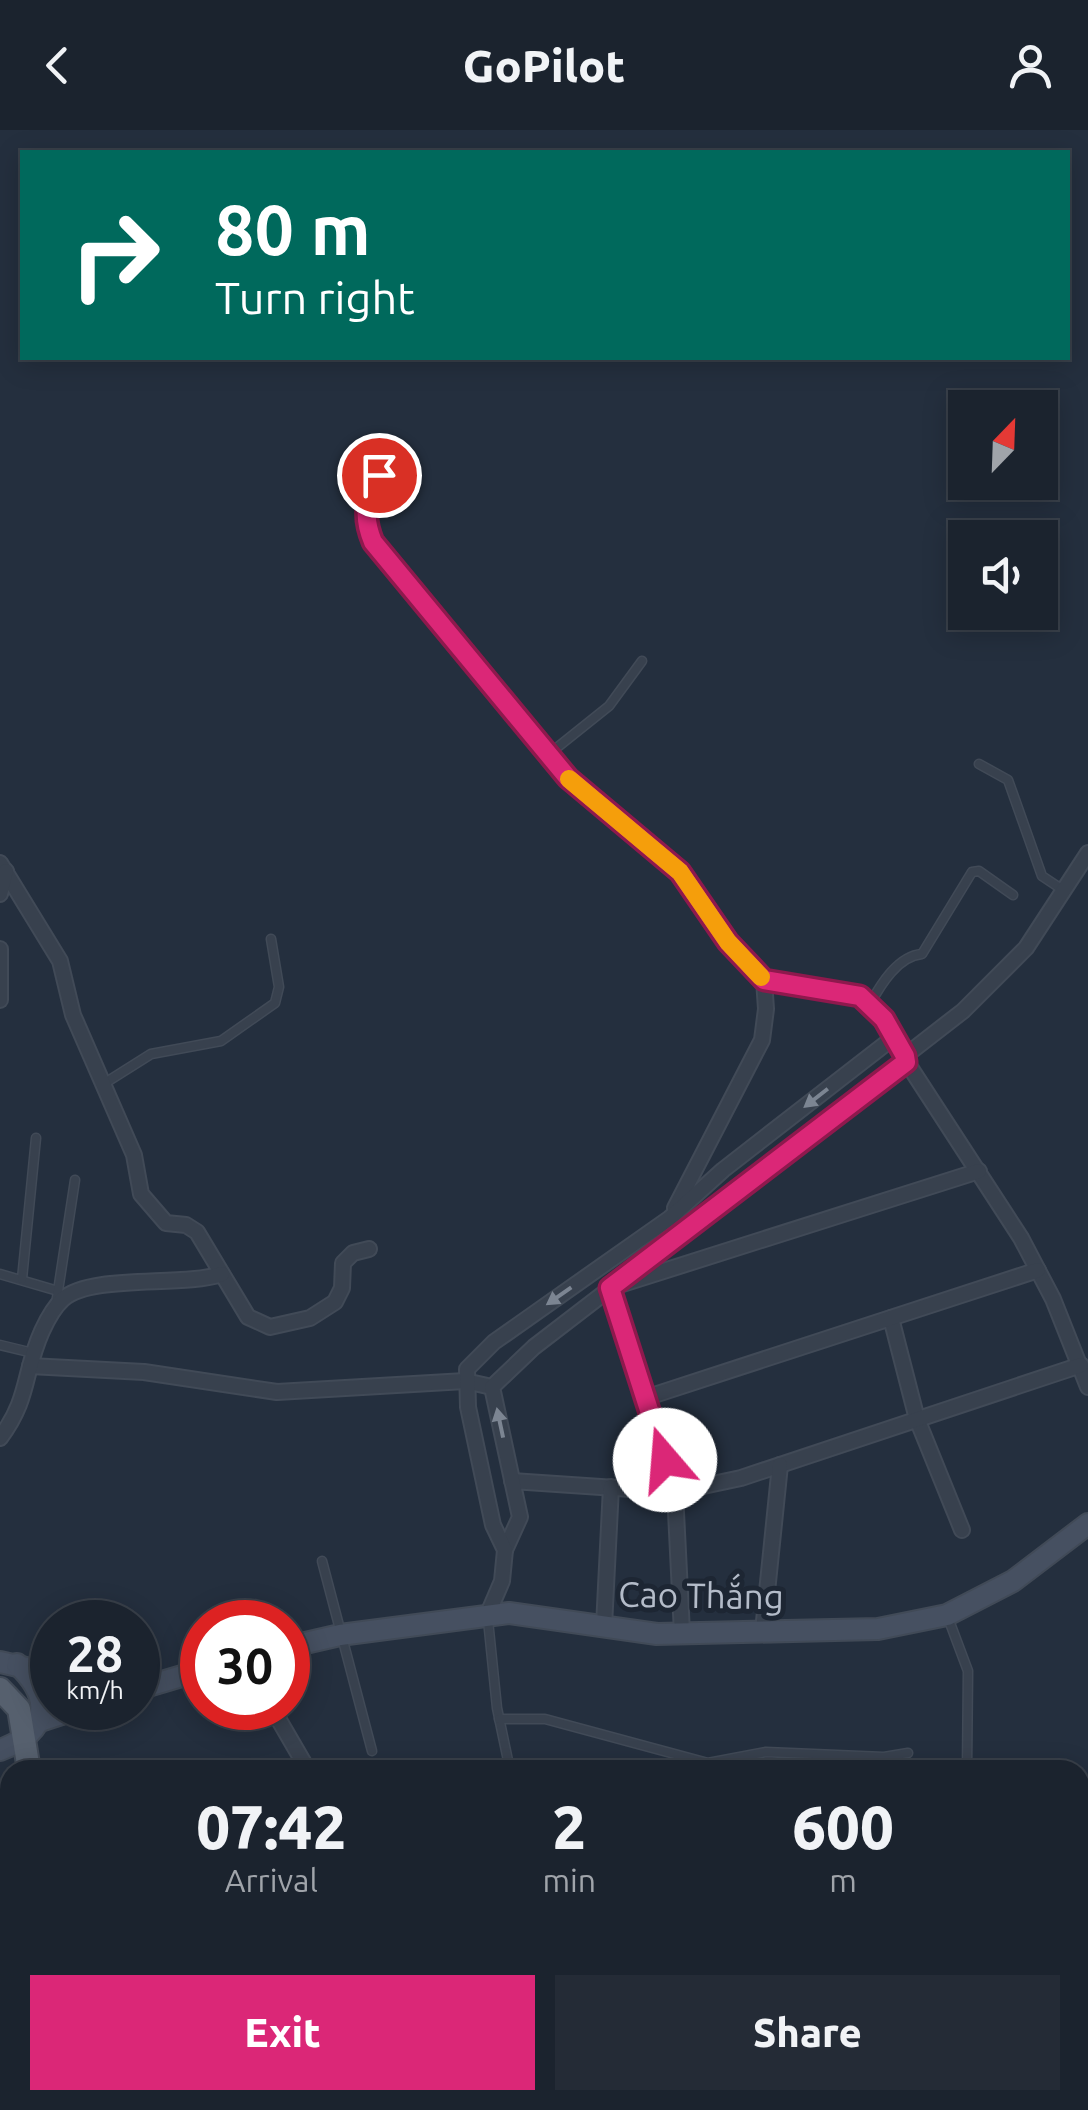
<!DOCTYPE html>
<html lang="en">
<head>
<meta charset="utf-8">
<style>
  :root { --surface:#1b232e; --page:#242b36; --text:#f1f3f6; --muted:#a0a4aa; --line:#39404a; --accent:#db2777 }
  body { margin:0; font-family:Ubuntu,sans-serif; background:var(--page); color:var(--text); height:100vh; display:flex; flex-direction:column; font-size:38px; white-space:nowrap }
  * { box-sizing:border-box; margin:0 }
  p { font-size:32px; color:var(--muted) }
  .icon { flex:none; width:55px; height:55px; fill:none; stroke:currentColor; stroke-width:2; stroke-linecap:round; stroke-linejoin:round }
  .map { position:relative; flex:1; overflow:hidden }
  .side { position:absolute; left:0px; top:1630px; width:1090px; height:350px; display:flex; flex-direction:column; background:var(--surface); border-radius:30px 30px 0 0; box-shadow:0 5px 25px #0003,0 0 0 2px var(--line) }
  .side>* { flex:none }
  .guide { position:absolute; left:20px; top:20px; width:1050px; height:210px; border-radius:0px; box-shadow:0 5px 25px #0003,0 0 0 2px var(--line); background:#00695c; color:#fff; overflow:hidden }
  .needle { width:65px; rotate:23deg }
  .buttons { position:absolute; left:948px; top:260px; display:grid; gap:20px }
  .buttons a { display:grid; place-items:center; width:110px; height:110px; border-radius:0px; background:var(--surface); box-shadow:0 5px 25px #0003,0 0 0 2px var(--line); font-size:50px }
  .speed { position:absolute; left:30px; top:1470px; display:flex; gap:20px; font-size:50px; font-weight:700; text-align:center }
  .speed>* { display:grid; place-content:center; width:130px; height:130px; border-radius:50%; background:var(--surface); box-shadow:0 5px 25px #0003,0 0 0 2px var(--line); line-height:1 }
  .speed small { font-size:25px; font-weight:400 }
  .speed .limit { border:15px solid #d22; background:#fff; color:#111 }
  .pin { position:absolute; display:grid; place-items:center; width:85px; height:85px; color:#fff; margin:-42px; border:5px solid #fff; border-radius:50%; box-shadow:0 2px 10px #0007 }
  .me { position:absolute; width:110px; margin:-55px; rotate:342deg; stroke-linejoin:round; filter:drop-shadow(0 0 8px #0008) }
  .turn { display:flex; align-items:center; gap:35px; height:210px; padding:0 30px; font-size:45px }
  .turn .icon { width:130px; height:130px; stroke-width:2.5 }
  .turn b { display:block; font-size:70px; line-height:85px }
  .eta { display:flex; justify-content:space-evenly; align-items:center; height:170px; text-align:center }
  .eta b { font-size:60px; font-weight:800; line-height:70px }
  .button { display:flex; gap:20px; margin-top:auto; padding:20px 30px }
  .button a { flex:1; height:115px; border-radius:0px; background:var(--accent); color:#fff; font-size:40px; font-weight:800; line-height:115px; text-align:center }
  .button a+a { background:var(--page); color:var(--text) }
  header { display:flex; justify-content:space-between; align-items:center; height:130px; padding:0 30px; background:var(--surface); font-size:45px; font-weight:800 }
  .map>svg:first-child { display:block }
</style>
</head>
<body>
<header><svg class="icon" aria-label="back" viewBox="0 0 24 24"><path d="M15 5l-7 7 7 7"/></svg>GoPilot<svg class="icon" aria-label="person" viewBox="0 0 24 24"><circle cx="12" cy="8" r="4"/><path d="M4 21q1-7 8-7t8 7"/></svg></header>
<div class="map">
<svg width="1088" height="1980" viewBox="0 0 1088 1980">
  <rect width="100%" height="100%" fill="#242f3e"/>
  <g fill="none" stroke-linecap="round" stroke-linejoin="round">
    <defs>
      <g id="service">
        <path d="M549,624L609,576L642,531"/>
        <path d="M979,634L1008,650L1042,746L1063,760"/>
        <path d="M870,874C881,854 898,826 922,824L972,742L979,741L1013,765"/>
        <path d="M105,953L151,924L221,911L275,873L279,857L271,809"/>
        <path d="M0,1144L58,1161"/>
        <path d="M22,1149L36,1008"/>
        <path d="M56,1174L75,1050"/>
        <path d="M0,1215L33,1223"/>
        <path d="M322,1431L372,1621"/>
        <path d="M947,1485L968,1541L967,1640"/>
        <path d="M488,1490L497,1578L510,1640"/>
        <path d="M499,1589H545L708,1633L766,1622L884,1627L908,1623"/>
        <path d="M1080,1785L1088,1802"/>
        <path d="M1080,1943L1088,1945"/>
        <path d="M495,1970L512,1980"/>
        <path d="M518,1970V1980"/>
        <path d="M976,1970L989,1980"/>
        <path d="M578,1980L579,1970"/>
        <path d="M944,1980L950,1970"/>
      </g>
      <g id="minor">
        <path d="M391,322C374,354 358,376 373,412L569,648L680,742L728,812L764,850L860,866L884,889L906,931L1021,1108L1053,1169L1088,1257"/>
        <path d="M0,733L60,831L73,885L134,1025L141,1064L166,1093L186,1095L197,1102L248,1187L270,1197L310,1188L335,1172L342,1158L343,1133L353,1123L369,1119"/>
        <path d="M0,764L6,741"/>
        <path d="M0,819V870"/>
        <path d="M905,926L963,881L1026,818L1088,723"/>
        <path d="M675,1078L762,910L766,879L764,850"/>
        <path d="M891,1188L917,1289L962,1400"/>
        <path d="M30,1236L144,1242L277,1262L465,1251L492,1257"/>
        <path d="M645,1268L1038,1140"/>
        <path d="M0,1308C30,1268 23,1243 42,1201C47,1190 54,1177 63,1169C91,1144 182,1157 222,1144"/>
        <path d="M512,1351L675,1362L741,1348L1081,1235"/>
        <path d="M505,1420L520,1387L492,1257L534,1217L906,931"/>
        <path d="M487,1486L502,1451L505,1420L493,1395L468,1277L467,1239L494,1212L670,1088L723,1040L893,908"/>
        <path d="M604,1496L611,1357"/>
        <path d="M763,1501L780,1335"/>
        <path d="M682,1503L675,1362L610,1158L979,1041"/>
        <path d="M272,1578L308,1640"/>
        <path d="M0,1838L10,1846"/>
        <path d="M301,1970L305,1980"/>
        <path d="M868,1970L882,1980"/>
      </g>
      <g id="secondary">
        <path d="M288,1517L340,1505L509,1483L657,1504L878,1499L947,1485L1013,1451L1088,1394"/>
        <path d="M0,1532L52,1544"/>
        <path d="M138,1559L202,1540"/>
        <path d="M40,1591L80,1578"/>
        <path d="M0,1620C49,1602 54,1569 17,1534"/>
      </g>
      <g id="primary">
        <path d="M0,1559L19,1579L29,1640"/>
        <path d="M0,1687L10,1717"/>
        <path d="M105,1970L109,1980"/>
        <path d="M144,1970L148,1980"/>
      </g>
    </defs>
    <use href="#service" stroke="#414a57" stroke-width="11"/>
    <use href="#minor" stroke="#414a57" stroke-width="18"/>
    <use href="#secondary" stroke="#414a57" stroke-width="24"/>
    <use href="#primary" stroke="#414a57" stroke-width="26"/>
    <use href="#service" stroke="#38414e" stroke-width="8"/>
    <use href="#minor" stroke="#38414e" stroke-width="14"/>
    <use href="#secondary" stroke="#465061" stroke-width="20"/>
    <use href="#primary" stroke="#56606e" stroke-width="22"/>
  </g>
  <defs><path id="oneway-solid" d="M-6-.8H1V-3.2L6.5 0L1 3.2V.8H-6Z" transform="scale(2.5)"/></defs>
  <g fill="#7c8592">
    <use href="#oneway-solid" transform="translate(816 968) rotate(142)"/>
    <use href="#oneway-solid" transform="translate(559 1166) rotate(145)"/>
    <use href="#oneway-solid" transform="translate(500 1293) rotate(-102)"/>
  </g>
  <g fill="none" stroke-linecap="round" stroke-linejoin="round">
    <defs>
      <path id="route" d="M379,345C366,369 362,386 373,412L568,648L680,742L728,812L764,850L860,866L884,889L905,926L906,932L610,1158L665,1330"/>
    </defs>
    <use href="#route" stroke="#8e194d" stroke-width="25"/>
    <use href="#route" stroke="#db2777" stroke-width="18"/>
    <path stroke="#f59e0b" stroke-width="18" d="M569,649L680,742L728,812L761,847"/>
  </g>
  <g text-anchor="middle" dominant-baseline="central" stroke-width="10" stroke-linejoin="round" paint-order="stroke">
    <g font-size="35" fill="#b4bcc9" stroke="#1d2633">
      <text transform="translate(701 1465) rotate(1)">Cao Thắng</text>
    </g>
  </g>
</svg>
<div class="buttons">
<a><svg class="needle" viewBox="-14 -14 28 28"><path d="M0-13l5 13h-10z" fill="#e53935"/><path d="M0 13l5-13h-10z" fill="#a0a4aa"/></svg></a>
<a><svg class="icon" aria-label="sound" viewBox="0 0 24 24"><path d="M4 9h4l5-4v14l-5-4H4zM17 9q2 3 0 6"/></svg></a>
</div>
<div class="speed"><div>28<small>km/h</small></div><div class="limit">30</div></div>
<div class="pin" style="left:379px;top:345px;background:#d93025"><svg class="icon" aria-label="arrive" viewBox="0 0 24 24"><path d="M6 21V4h12l-3 4 3 4H6"/></svg></div>
<svg class="me" style="left:665px;top:1330px" viewBox="-20 -20 40 40"><circle r="19" fill="#fff"/><path d="M0-13L10 11 0 6-10 11z" fill="#db2777"/></svg>
<div class="guide">
<div class="turn"><svg class="icon" aria-label="right" viewBox="0 0 24 24"><path d="M7 20v-9h11M14 6l5 5-5 5"/></svg><div><b>80 m</b>Turn right</div></div>
</div>
<section class="side">
<div class="eta">
<div><b>07:42</b><p>Arrival</p></div>
<div><b>2</b><p>min</p></div>
<div><b>600</b><p>m</p></div>
</div>
<div class="button"><a>Exit</a><a>Share</a></div>
</section>
</div>
</body>
</html>
